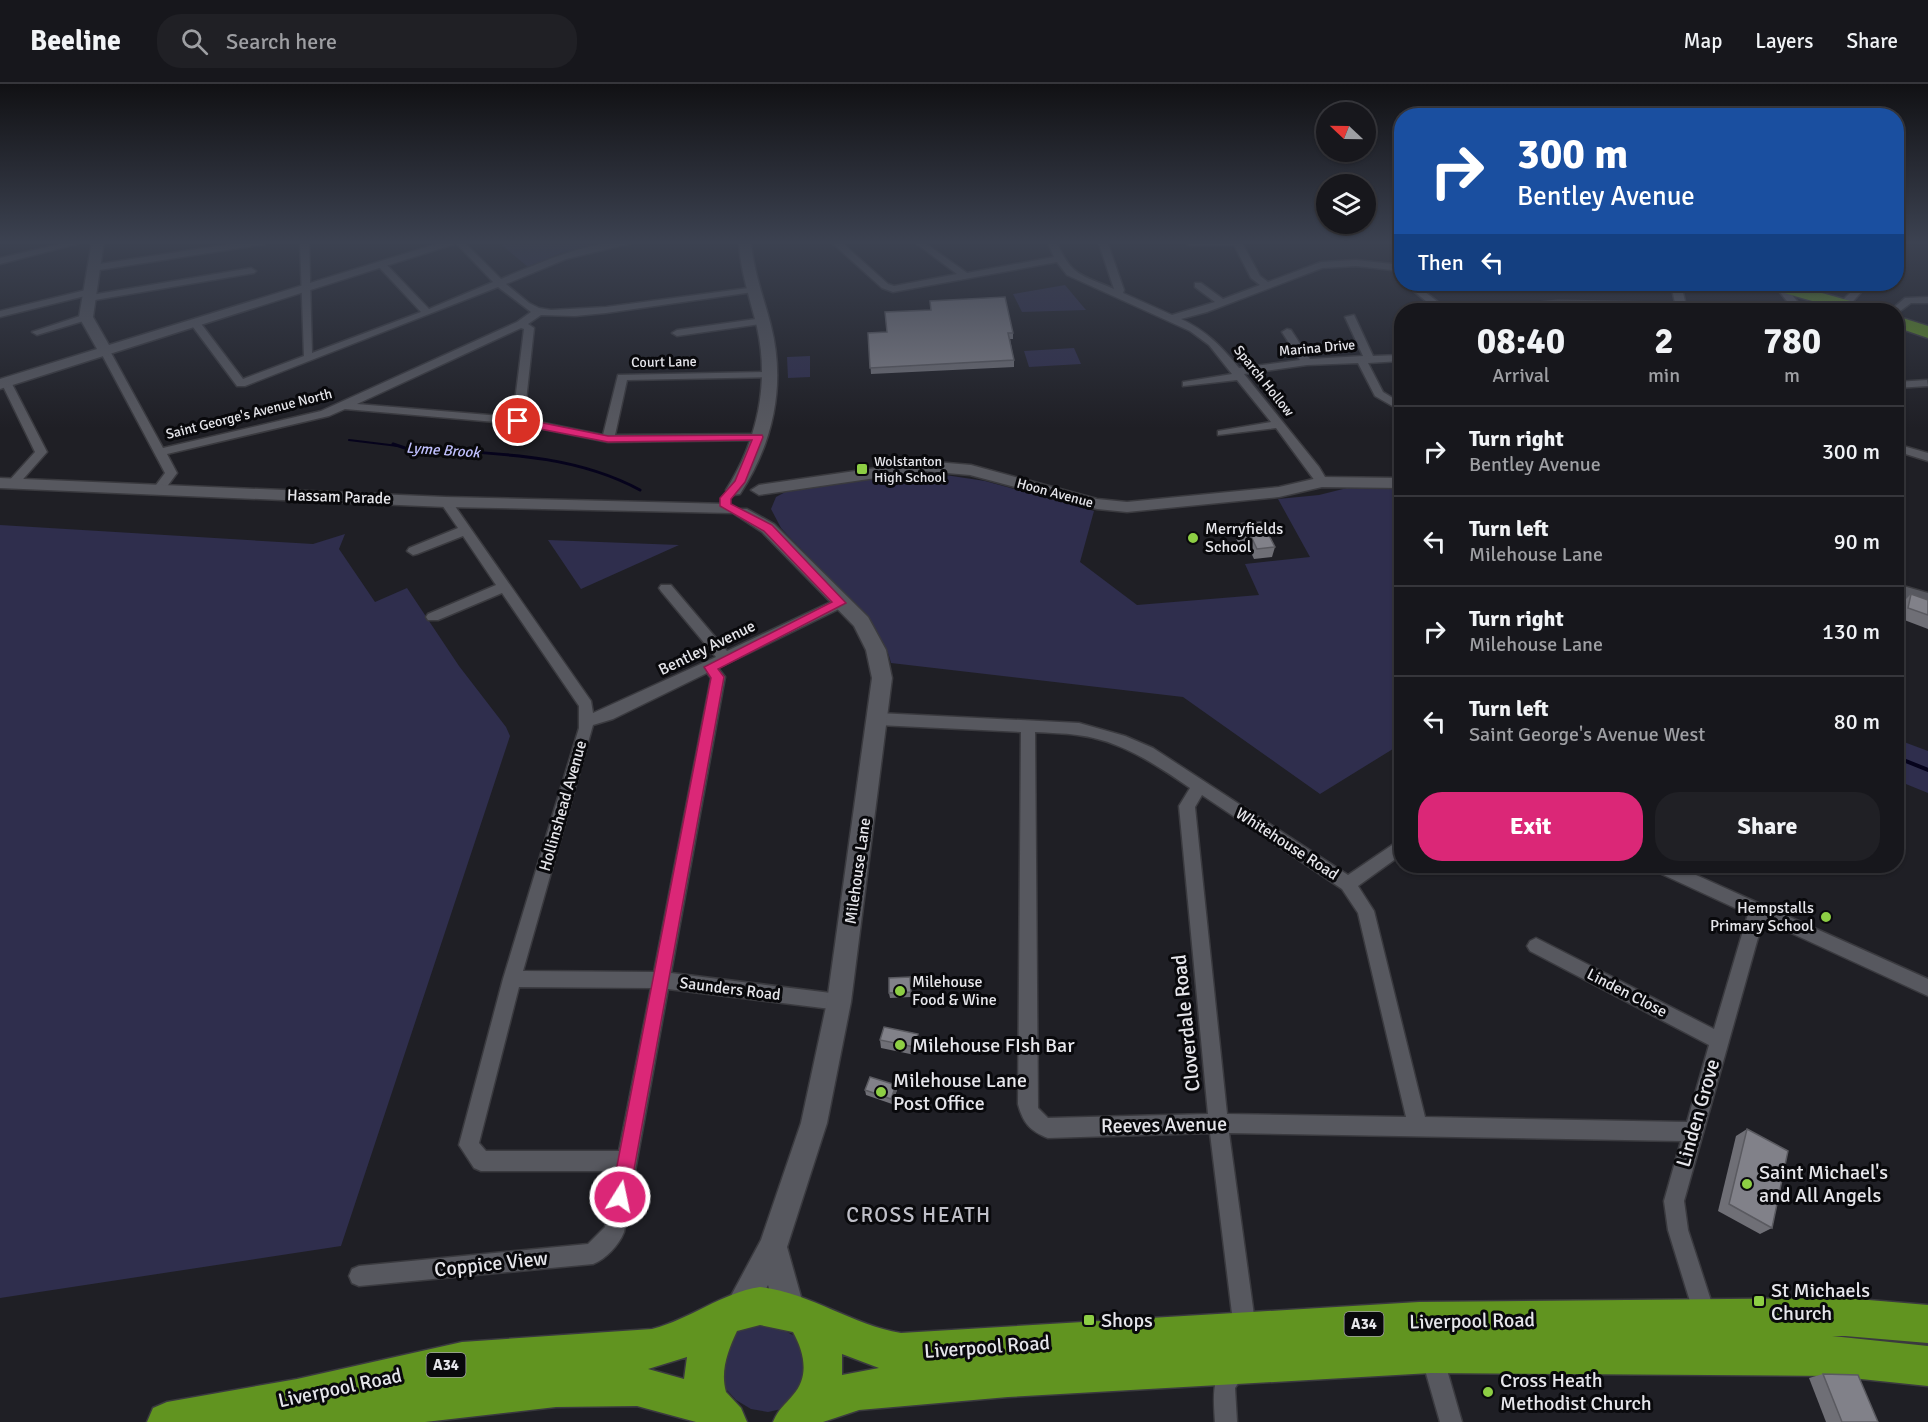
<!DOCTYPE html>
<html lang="en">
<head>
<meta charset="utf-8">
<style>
  :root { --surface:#17171c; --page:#202025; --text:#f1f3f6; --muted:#9e9fa3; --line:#36363b; --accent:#db2777 }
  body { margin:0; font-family:Signika,sans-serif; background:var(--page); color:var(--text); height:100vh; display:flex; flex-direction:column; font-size:22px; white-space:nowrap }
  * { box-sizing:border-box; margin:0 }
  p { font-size:20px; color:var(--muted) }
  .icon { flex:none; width:33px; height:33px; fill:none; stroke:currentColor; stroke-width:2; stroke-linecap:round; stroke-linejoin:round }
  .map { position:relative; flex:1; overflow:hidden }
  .side { position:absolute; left:1394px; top:219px; width:510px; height:570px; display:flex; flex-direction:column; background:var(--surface); border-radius:24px; box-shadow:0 2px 4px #0004,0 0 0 2px var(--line) }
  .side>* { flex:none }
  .guide { position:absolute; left:1394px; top:24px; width:510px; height:183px; border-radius:24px; box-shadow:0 2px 4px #0004,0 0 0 2px var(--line); background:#1a4fa0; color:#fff; overflow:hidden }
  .needle { width:39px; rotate:292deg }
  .controls { position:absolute; left:1316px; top:18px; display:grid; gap:12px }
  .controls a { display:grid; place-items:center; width:60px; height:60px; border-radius:50%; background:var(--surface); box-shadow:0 2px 4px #0004,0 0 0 2px var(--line); font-size:30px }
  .pin { position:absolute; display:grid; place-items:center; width:51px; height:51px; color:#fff; margin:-26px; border:3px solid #fff; border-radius:50%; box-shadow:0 2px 6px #0007 }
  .me { position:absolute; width:66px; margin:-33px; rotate:10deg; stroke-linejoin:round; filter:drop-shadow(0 0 4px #0008) }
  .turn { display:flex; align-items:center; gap:21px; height:126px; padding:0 24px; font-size:27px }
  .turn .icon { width:78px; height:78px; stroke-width:2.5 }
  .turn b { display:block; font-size:42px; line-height:51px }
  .then { display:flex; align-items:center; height:57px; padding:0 24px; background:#0003; gap:12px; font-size:22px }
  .eta { display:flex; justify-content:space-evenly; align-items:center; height:102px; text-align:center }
  .eta b { font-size:36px; font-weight:700; line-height:42px }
  .primary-button { display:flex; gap:12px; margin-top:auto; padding:12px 24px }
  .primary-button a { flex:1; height:69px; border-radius:24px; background:var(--accent); color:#fff; font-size:24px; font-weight:700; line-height:69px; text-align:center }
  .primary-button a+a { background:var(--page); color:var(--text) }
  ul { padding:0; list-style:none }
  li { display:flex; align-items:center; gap:18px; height:90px; padding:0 24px; border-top:2px solid var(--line) }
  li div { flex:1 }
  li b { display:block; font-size:22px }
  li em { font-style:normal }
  header { display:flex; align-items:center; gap:36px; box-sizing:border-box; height:84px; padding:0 30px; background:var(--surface); border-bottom:2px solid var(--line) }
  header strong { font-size:28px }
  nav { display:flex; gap:33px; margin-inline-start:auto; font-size:21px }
  .search { width:420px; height:54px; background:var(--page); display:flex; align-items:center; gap:15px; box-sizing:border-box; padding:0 21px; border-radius:24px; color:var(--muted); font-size:22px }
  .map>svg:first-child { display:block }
</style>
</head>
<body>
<header>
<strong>Beeline</strong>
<div class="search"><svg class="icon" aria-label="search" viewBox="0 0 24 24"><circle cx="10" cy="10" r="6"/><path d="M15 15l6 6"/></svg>Search here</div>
<nav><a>Map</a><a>Layers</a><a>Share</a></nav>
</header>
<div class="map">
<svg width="1928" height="1338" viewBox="0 0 1928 1338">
  <rect width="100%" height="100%" fill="#1f1f25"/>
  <g fill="#2f2e4d">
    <path d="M497,157H609L561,169L528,183Z"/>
    <path d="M1065,201L1086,226L1022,228L1013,210Z"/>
    <path d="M1074,264L1081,280L1029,283L1024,267Z"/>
    <path d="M810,272V293L788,294L787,273Z"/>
    <path d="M919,387L985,397L1094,427L1080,478L1137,521L1259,511L1245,480L1310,473L1278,415L1319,411L1351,403H1401V660L1320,710L1183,613L891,579C887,545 807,473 781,444L771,425L776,413L789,406Z"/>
    <path d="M0,441L313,460L345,450L339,465L375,518L407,504L459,582L506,643L510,652L341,1162L0,1214Z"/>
    <path d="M548,456L679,461L581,505Z"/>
    <path d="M1896,655L1928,667V709L1896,696Z"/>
    <path d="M759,1240L778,1243L798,1254L809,1289L786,1324L768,1328L751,1325L736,1316L726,1305L721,1294L729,1256L742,1243Z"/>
  </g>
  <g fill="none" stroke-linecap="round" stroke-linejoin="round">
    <path stroke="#06031c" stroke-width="2" d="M349,356L398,362"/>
    <path stroke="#06031c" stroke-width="3" d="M393,360L405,364C485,370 568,367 640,406"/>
    <path stroke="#06031c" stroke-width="4" d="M1896,673L1928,686"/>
    <defs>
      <g id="street">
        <path d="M73,157H88L0,180V174Z"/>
        <path d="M250,157H270L265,160L93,187L88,184L93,181Z"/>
        <path d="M300,157H309L312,269L421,228L378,182V178H384L429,225L493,198L454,157H463L501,195C542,178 587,157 633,157L632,159L566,175L506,200L529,219L539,224L551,226L606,223L756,203V207L753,208L606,229L575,232L541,231L528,240L534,244L524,335L603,351L618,291L770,288L775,291L774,293L627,296L615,351L758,350L764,353L758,356L608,358L518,340L345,325L329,332L167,370L177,389L163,408H155L153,405L165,389L100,267L101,265L110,267L163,364L321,327L517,238L531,228L498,203L245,302H237L190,239L199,237L243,295L304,272ZM521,244L524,245L513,333L357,320Z"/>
        <path d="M830,157H840L888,200L894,202L957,190L913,157H922L967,189L1054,173L1047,157H1056C1072,193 1080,190 1114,205L1098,157H1107L1124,206L1123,209L1172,231L1215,218L1195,203V199H1201L1223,215L1260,201L1251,194L1234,161L1191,162L1186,159L1190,157H1241L1260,192L1268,198L1321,178L1356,176L1401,181V187L1356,182L1322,184L1207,228L1181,235C1207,247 1222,263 1239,284L1300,276L1282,248L1287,245L1291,246L1310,275L1363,272L1345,233L1354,231L1373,272L1401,271V277L1368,279L1383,308L1401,319V327L1375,312L1358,279L1307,281L1244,290L1319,383L1328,398L1326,401H1318L1276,344L1218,351V347L1271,338L1237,296L1183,302V298L1232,290L1209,261L1190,247L1067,191L1057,178L893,208L882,204Z"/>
        <path d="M251,184L256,187L254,189L89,217L86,216L85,212L0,233V227L90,205L95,208L91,211Z"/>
        <path d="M1405,200H1415L1448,226H1437Z"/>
        <path d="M1671,200H1681L1687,226L1558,223L1476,226L1481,223L1558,217L1675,219Z"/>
        <path d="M1783,201H1789V207L1804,226H1794L1779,207Z"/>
        <path d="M1855,204L1863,206L1848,223H1840V219Z"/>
        <path d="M1928,213V219H1911L1896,230V226H1891L1905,214Z"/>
        <path d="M86,230L91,233L90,235L37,251L32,248Z"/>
        <path d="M763,234L767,235V239L677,252L672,249L677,246Z"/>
        <path d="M6,295L11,298L47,368L17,402L13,403L7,399L35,368L1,298Z"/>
        <path d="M1927,296L1928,302L1896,304V298Z"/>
        <path d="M1896,360L1928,369V377L1896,367Z"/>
        <path d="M446,414L450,415L591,617L593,629L716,573L661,507L659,504L661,501H671L727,567L835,516H845L847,519L845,522L718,584L725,593L671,889L839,910L845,912L848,918L845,924L839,926L668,905L624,1148C619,1161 606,1175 593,1180L359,1202L352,1199L349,1192L352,1185L359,1182L588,1160L605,1143L616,1087H481L474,1084L459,1061L503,895L579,644V622L502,509L438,536H428L426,533L428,530L496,501L463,452L417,470L413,471L407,467L409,464L458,444L440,418ZM707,589L711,594L654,888L523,887L593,641L613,635ZM519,903L651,904L619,1067H486L479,1059Z"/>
        <path d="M878,629L1079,639L1125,652L1153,664L1348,791L1401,755V771L1358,802L1374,827L1425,1033L1687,1038L1709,961L1530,867L1527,862L1530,857L1536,854L1542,857L1714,945L1748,830L1655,787L1653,782H1676L1928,895V912L1763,836L1684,1117L1688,1146L1716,1232L1713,1240L1705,1243L1697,1240L1668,1146L1664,1117L1681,1057L1229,1049L1256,1246L1253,1254L1245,1257L1237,1254L1234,1246L1210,1049L1048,1054C1030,1047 1023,1039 1018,1020L1021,648L878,641L871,635ZM1035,648C1049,649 1064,649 1077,651C1120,656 1155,680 1190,704L1179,722L1208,1030L1048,1034L1038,1024ZM1202,711L1342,805L1358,829L1406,1033L1227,1030L1195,723Z"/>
        <path d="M1432,1261L1440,1264L1443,1272L1462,1338H1440L1421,1272L1424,1264Z"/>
        <path d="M1236,1275L1244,1278L1247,1286L1235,1304L1237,1338H1215C1214,1314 1209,1286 1236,1275Z"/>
      </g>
      <g id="secondary">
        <path d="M92,157H104L93,233L109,261L446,157H464L0,305V295L97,265L79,233Z"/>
        <path d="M739,157H751C753,187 764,214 771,242C786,301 773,360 740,410L734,411L726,406C757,357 770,300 757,243C750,214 740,187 739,157Z"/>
        <path d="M924,377L971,381L1097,415L1127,418L1279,403L1322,393L1401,394V404L1322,403L1279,413L1127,428L1097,425L970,391L924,387L759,411L751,406L759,401Z"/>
        <path d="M0,394L446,413L729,420L737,425H747L774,440L868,533L886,566L892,594L851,918L827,1039L787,1163L805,1227L801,1238L790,1242L779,1238L768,1201L750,1236L739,1240L728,1236L724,1225L761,1156L801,1039L827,918L872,594L866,566L854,542L762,448L733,429L446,423L0,404Z"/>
        <path d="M1896,500L1928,509V521L1896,512Z"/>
      </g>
      <g id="highway">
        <path d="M1765,200H1790L1868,222L1871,226H1844L1767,204Z"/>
        <path d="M1896,232L1928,242V254L1896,243Z"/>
        <path d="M760,1203C811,1209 852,1241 901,1249L1419,1218L1845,1214L1928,1221V1259L1845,1252H1832L1928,1262V1302L1832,1292L1431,1289L1008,1313L859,1326L823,1338H773C779,1324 784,1322 793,1311C810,1292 804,1268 793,1248L760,1241L737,1247C728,1266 720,1287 726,1308L741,1324L747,1338H696L637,1322L556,1323L425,1338H147L153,1324L167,1318L297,1295L462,1258L652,1245C691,1235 721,1209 760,1203ZM842,1270L879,1284L842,1291ZM687,1273L684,1295L648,1285Z"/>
      </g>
    </defs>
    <use href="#street" stroke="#3a3a3f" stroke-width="3"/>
    <use href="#secondary" stroke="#3a3a3f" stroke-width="3"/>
    <use href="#highway" stroke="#3a3a3f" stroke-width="3"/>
    <use href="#street" fill="#57585f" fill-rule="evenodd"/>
    <use href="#secondary" fill="#57585f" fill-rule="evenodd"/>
    <use href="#highway" fill="#619420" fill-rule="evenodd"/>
  </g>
  <g fill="#6f6f76">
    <path d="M930,217L1013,249V255H1010L1014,276V283L871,290L868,249L887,248L930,226Z"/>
    <path d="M1236,440L1275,463L1272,473L1254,475L1247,460L1239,461L1234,450Z"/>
    <path d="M1911,510L1928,516V545L1899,534L1901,520Z"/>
    <path d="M910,893L911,913L890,914L889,909Z"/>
    <path d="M918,950V958L915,971L881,964L880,956Z"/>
    <path d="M865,1006H897L892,1020L866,1011Z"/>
    <path d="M1747,1045L1772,1144L1760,1150L1718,1127L1736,1052Z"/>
    <path d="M1823,1290L1878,1338H1826L1809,1294Z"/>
  </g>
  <g fill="#5a5a60">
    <path d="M918,950V958L915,971L914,963Z"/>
    <path d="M896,1001L897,1006L892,1020L891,1015Z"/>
  </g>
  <g fill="#818189" stroke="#5a5a60" stroke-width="1.5">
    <path d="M1005,213L1013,249H1008L1014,276L870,284L868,249L887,248L885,228L931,226L930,217Z"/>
    <path d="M1262,438L1275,463L1257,465L1250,450L1241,451L1236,440Z"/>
    <path d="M1911,510L1928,516V531L1908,524Z"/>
    <path d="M910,893L911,908L889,909V894Z"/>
    <path d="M884,943L918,950L914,963L880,956Z"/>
    <path d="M870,993L896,1001L891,1015L865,1006Z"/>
    <path d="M1747,1045L1788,1067L1772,1144L1729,1120Z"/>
    <path d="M1823,1290L1858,1291L1878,1338H1842Z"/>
  </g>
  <linearGradient id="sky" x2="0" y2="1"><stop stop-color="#111114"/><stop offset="0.46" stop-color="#3c4251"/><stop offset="1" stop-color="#3c4251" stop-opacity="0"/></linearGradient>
  <rect width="1928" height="344" fill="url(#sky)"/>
  <path fill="#db2777" stroke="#8e194d" stroke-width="1.5" d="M518,334L608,352L762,351L763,353L745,398L731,415V420L772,441L846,519L718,585L724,593L629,1113L627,1119L620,1122L614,1119L611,1113L711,594L704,583L832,518L764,447L720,422V414L735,397L752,356L608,358L514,340V335Z"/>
  <g fill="#8dce44" stroke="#09090c" stroke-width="2">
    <rect x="856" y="379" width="12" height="12" rx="3"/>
    <circle cx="1193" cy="454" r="6"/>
    <circle cx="1826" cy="833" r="6"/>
    <circle cx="900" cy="907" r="6"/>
    <circle cx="900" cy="961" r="6"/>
    <circle cx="881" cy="1008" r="6"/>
    <circle cx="1747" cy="1100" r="6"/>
    <rect x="1753" y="1211" width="12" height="12" rx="3"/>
    <rect x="1083" y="1230" width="12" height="12" rx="3"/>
    <circle cx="1488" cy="1308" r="6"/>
  </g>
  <g text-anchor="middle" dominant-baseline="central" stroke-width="6" stroke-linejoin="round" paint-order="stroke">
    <g font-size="14" fill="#e6e6eb" stroke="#09090c">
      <text transform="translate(1317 264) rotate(-5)">Marina Drive</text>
      <text transform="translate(664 278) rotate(-1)">Court Lane</text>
      <text transform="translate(1264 297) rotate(51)">Sparch Hollow</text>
      <text transform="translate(249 330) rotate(-14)">Saint George's Avenue North</text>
      <text transform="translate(1055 409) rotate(15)">Hoon Avenue</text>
    </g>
    <g font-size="14" fill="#e6e6eb" stroke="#09090c" text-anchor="start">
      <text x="874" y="377">Wolstanton<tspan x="874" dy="16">High School</tspan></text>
    </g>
    <g font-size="15" font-style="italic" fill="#c0c0fe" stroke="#09090c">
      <text transform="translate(443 366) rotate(4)">Lyme Brook</text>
    </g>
    <g fill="#09090c" stroke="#a4a4a8" stroke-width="1.5">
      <rect x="1344.5" y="1228" width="39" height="24" rx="4.5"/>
      <rect x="426.5" y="1269" width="39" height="24" rx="4.5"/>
    </g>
    <g font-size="15" font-weight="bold" fill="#e6e6eb">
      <text x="1364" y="1240">A34</text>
      <text x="446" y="1281">A34</text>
    </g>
    <g font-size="16" fill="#e6e6eb" stroke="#09090c">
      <text transform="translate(339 413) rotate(2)">Hassam Parade</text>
      <text transform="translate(707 564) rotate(-26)">Bentley Avenue</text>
      <text transform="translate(563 722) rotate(-74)">Hollinshead Avenue</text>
      <text transform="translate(1287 760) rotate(33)">Whitehouse Road</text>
      <text transform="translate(858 787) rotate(-82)">Milehouse Lane</text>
      <text transform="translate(730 905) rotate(7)">Saunders Road</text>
      <text transform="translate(1627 909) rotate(27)">Linden Close</text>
    </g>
    <g font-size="16" fill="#e6e6eb" stroke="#09090c" text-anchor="start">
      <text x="1205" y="445">Merryfields<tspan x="1205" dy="18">School</tspan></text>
      <text x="1814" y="824" text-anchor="end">Hempstalls<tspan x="1814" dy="18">Primary School</tspan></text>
      <text x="912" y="898">Milehouse<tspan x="912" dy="18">Food &amp; Wine</tspan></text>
    </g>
    <g font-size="20" fill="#e6e6eb" stroke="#09090c">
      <text transform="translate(1186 939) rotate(-96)">Cloverdale Road</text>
      <text transform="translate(1698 1029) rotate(-74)">Linden Grove</text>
      <text transform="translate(1164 1041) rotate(-1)">Reeves Avenue</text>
      <text transform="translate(491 1180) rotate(-6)">Coppice View</text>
      <text transform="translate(1472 1237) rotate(-1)">Liverpool Road</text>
      <text transform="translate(987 1263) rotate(-4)">Liverpool Road</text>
      <text transform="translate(340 1304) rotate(-12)">Liverpool Road</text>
    </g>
    <g font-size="20" fill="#e6e6eb" stroke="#09090c" text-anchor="start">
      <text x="912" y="961">Milehouse FIsh Bar</text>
      <text x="893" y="996">Milehouse Lane<tspan x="893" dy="23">Post Office</tspan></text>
      <text x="1759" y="1088">Saint Michael's<tspan x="1759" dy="23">and All Angels</tspan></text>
      <text x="1771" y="1206">St Michaels<tspan x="1771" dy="23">Church</tspan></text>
      <text x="1101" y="1236">Shops</text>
      <text x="1500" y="1296">Cross Heath<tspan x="1500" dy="23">Methodist Church</tspan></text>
    </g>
    <g font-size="21" letter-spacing="1.5" fill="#bfbfc8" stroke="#09090c">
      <text x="919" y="1131">CROSS HEATH</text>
    </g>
  </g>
</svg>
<div class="controls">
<a><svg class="needle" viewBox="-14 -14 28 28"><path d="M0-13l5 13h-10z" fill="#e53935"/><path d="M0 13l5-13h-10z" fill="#9e9fa3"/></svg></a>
<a><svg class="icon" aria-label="layers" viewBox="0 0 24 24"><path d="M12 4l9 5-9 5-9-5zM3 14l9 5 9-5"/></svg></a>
</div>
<div class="pin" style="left:518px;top:337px;background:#d93025"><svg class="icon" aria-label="arrive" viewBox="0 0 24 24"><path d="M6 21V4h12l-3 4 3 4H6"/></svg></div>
<svg class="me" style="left:620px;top:1113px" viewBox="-20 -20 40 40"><circle r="17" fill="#db2777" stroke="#fff" stroke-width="3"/><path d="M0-11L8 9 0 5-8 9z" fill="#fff"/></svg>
<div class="guide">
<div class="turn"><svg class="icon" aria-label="right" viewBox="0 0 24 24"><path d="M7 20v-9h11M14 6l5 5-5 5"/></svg><div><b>300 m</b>Bentley Avenue</div></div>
<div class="then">Then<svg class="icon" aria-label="left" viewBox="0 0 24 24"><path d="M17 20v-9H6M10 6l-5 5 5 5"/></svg></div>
</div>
<section class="side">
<div class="eta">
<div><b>08:40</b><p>Arrival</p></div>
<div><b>2</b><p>min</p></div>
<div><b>780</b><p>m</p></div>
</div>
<ul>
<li><svg class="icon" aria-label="right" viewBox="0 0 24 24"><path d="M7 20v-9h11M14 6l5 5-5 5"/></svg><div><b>Turn right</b><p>Bentley Avenue</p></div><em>300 m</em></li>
<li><svg class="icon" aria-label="left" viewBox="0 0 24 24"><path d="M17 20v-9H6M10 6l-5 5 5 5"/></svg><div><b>Turn left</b><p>Milehouse Lane</p></div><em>90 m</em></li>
<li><svg class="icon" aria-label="right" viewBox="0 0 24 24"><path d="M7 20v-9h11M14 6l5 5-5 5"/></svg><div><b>Turn right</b><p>Milehouse Lane</p></div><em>130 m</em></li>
<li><svg class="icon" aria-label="left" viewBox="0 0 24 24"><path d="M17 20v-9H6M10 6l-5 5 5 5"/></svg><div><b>Turn left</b><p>Saint George's Avenue West</p></div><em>80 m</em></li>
</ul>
<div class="primary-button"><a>Exit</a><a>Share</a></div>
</section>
</div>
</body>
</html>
